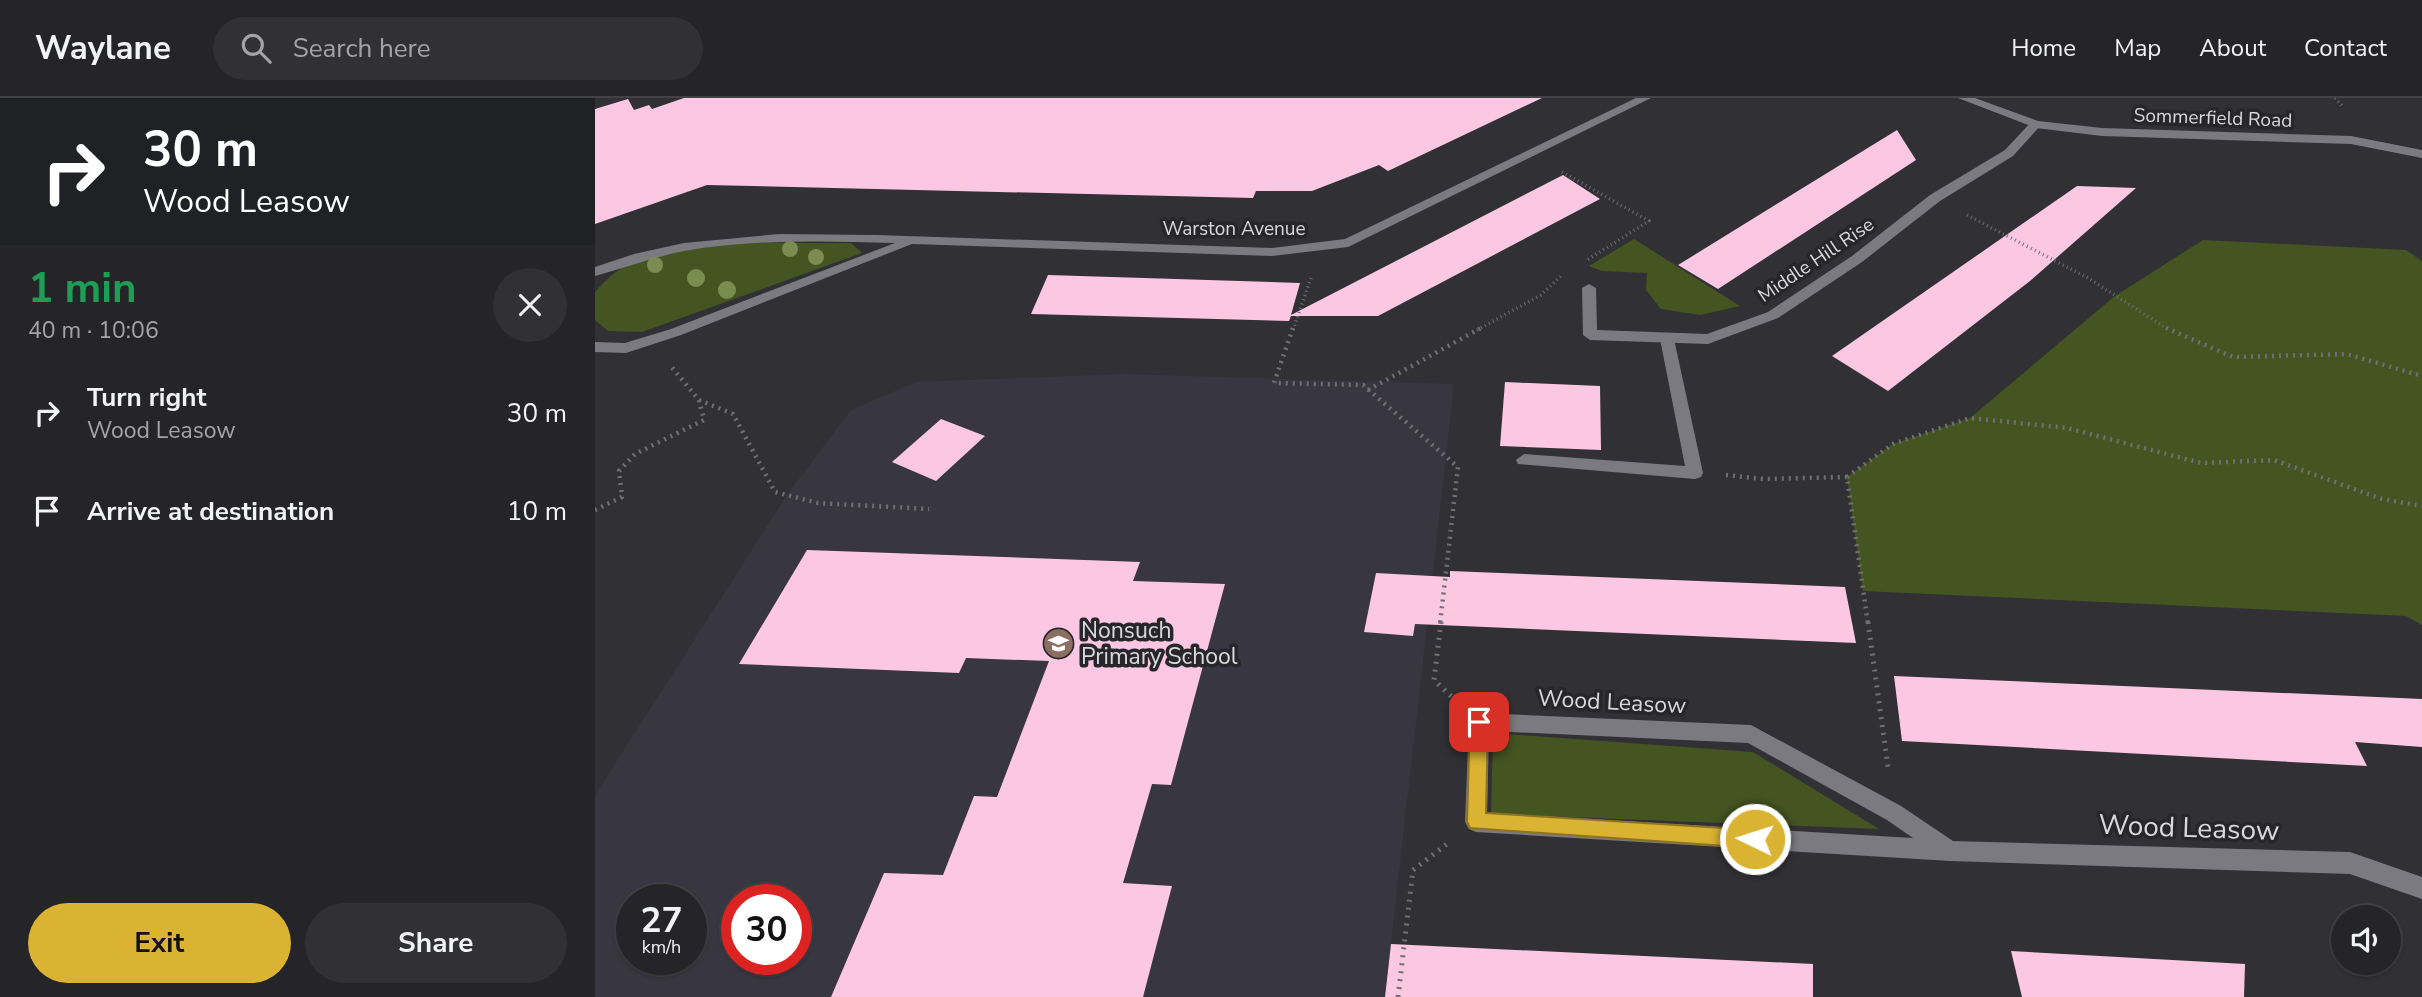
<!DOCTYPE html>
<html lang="en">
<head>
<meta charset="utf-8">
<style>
  :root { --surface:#252428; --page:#313034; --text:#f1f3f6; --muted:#a3a4a8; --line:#424145; --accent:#dab333 }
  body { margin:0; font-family:"Nunito Sans",sans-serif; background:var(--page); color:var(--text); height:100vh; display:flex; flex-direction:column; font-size:26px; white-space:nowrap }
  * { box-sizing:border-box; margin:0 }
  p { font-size:23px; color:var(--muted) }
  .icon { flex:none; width:38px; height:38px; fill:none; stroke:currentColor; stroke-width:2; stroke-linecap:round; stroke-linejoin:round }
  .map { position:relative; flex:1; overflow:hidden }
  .panel { display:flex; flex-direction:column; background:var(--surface); width:595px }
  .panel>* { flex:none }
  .guide { background:#202124; color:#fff; overflow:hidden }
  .buttons { position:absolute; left:1736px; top:807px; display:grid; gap:14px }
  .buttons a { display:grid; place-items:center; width:70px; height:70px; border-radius:50%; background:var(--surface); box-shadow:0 2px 5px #0004,0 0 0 2px var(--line); font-size:35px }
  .speed { position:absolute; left:21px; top:786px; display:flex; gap:14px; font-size:35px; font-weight:700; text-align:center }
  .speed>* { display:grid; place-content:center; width:91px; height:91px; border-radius:50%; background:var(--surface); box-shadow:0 2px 5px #0004,0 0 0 2px var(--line); line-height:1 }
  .speed small { font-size:18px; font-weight:400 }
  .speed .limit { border:10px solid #d22; background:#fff; color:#111 }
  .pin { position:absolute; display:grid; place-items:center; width:60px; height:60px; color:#fff; margin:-30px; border-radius:14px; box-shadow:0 4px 10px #0006 }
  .me { position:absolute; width:77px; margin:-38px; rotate:274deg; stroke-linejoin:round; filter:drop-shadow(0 0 5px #0008) }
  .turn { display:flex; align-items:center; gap:24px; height:147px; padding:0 28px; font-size:32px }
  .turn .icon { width:91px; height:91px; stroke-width:2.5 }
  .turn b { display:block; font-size:49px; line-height:60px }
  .round { display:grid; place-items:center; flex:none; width:74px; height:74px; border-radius:37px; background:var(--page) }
  .overview { display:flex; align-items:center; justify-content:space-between; height:119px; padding:0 28px }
  h1 { font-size:42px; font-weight:700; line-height:52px; color:#1e9e55 }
  .cta { display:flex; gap:14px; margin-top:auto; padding:14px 28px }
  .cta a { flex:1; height:80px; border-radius:42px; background:var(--accent); color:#111; font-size:28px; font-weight:700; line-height:80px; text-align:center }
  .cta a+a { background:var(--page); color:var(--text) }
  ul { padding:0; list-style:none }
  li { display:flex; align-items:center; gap:21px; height:98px; padding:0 28px }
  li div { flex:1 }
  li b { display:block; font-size:26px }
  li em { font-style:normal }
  header { display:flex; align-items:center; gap:42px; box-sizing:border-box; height:98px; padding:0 35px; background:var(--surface); border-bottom:2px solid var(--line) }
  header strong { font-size:33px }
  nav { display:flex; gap:38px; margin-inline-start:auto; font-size:24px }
  .search { width:490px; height:63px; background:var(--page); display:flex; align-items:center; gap:18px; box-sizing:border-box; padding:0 24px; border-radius:38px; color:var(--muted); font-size:26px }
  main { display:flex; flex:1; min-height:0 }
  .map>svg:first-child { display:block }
</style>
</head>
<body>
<header>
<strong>Waylane</strong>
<div class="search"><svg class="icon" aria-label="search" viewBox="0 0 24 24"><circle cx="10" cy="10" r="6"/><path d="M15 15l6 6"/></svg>Search here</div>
<nav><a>Home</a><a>Map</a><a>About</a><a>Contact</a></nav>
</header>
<main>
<section class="panel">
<div class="guide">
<div class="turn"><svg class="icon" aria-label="right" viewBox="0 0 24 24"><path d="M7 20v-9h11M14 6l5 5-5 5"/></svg><div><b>30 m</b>Wood Leasow</div></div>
</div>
<div class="overview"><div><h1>1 min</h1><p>40 m · 10:06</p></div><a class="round"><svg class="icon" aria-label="close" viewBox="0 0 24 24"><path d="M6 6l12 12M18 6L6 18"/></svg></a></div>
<ul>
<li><svg class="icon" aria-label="right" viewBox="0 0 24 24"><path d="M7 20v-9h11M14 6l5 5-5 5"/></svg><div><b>Turn right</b><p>Wood Leasow</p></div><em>30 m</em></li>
<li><svg class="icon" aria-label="arrive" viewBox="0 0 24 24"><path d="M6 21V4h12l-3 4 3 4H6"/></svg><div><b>Arrive at destination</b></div><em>10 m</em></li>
</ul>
<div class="cta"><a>Exit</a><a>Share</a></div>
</section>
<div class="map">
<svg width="1827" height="899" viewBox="0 0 1827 899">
  <rect width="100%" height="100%" fill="#313035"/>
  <path fill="#383641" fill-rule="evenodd" d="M528,276L859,286L790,899H0V697L194,394L256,312L321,284ZM37,802H96V861H37ZM142,802H201V861H142Z"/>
  <g fill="#455521">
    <path d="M1039,141L1145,208L1105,217L1066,211L1051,192L1052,175L1007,173L994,168Z"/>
    <path d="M1608,142L1811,152L1827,163V527L1811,518L1268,493L1252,379L1298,346L1375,320L1520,198Z"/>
    <path d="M256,145L267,155L47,234L13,233L0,222V194C10,183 19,173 33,167C89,138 193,146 256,145Z"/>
    <path d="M898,635L1158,654L1284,731L896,716Z"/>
  </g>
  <g fill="#fcc7e2">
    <path d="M89,0H947L793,73L784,67L717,93H661L658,100L112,87L0,126V11L33,1L39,12L54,7L57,11Z"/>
    <path d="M1302,32L1321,62L1123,191L1083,167Z"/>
    <path d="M968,77L1005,101L783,218H696L694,223L436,216L453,177L705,185L696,217Z"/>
    <path d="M1482,88L1541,90L1435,183L1293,293L1237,258Z"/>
    <path d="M910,284L1005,288L1006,352L905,348Z"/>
    <path d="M346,321L390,338L341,383L297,364Z"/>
    <path d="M212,452L545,464L538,483L630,486L576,687L557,686L528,785L577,788L548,899H236L289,775L348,777L379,698L402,699L454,563L371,560L364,575L144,566Z"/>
    <path d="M855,473L1250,489L1261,545L820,526L818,538L769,534L781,475L855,479Z"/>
    <path d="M1299,578L1827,601V649L1760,644L1772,668L1307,643Z"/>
    <path d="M796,846L1218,866V899H790Z"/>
    <path d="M1416,853L1650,866L1649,899H1427Z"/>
  </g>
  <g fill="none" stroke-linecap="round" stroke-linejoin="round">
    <g stroke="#706f74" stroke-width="3.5" stroke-dasharray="1 3.5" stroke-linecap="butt">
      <path d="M1740,0L1749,10"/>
      <path d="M967,74L1054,123L992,162"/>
      <path d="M1372,117L1493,180L1574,232"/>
      <path d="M698,232L716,180"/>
      <path d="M882,232L946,197L966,178"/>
    </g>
    <g stroke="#706f74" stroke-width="4.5" stroke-dasharray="2 5" stroke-linecap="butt">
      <path d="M698,230L679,285L768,287L863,369L845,526"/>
      <path d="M1571,230L1638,259L1752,256L1827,278"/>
      <path d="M773,292L886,230"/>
      <path d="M104,302L138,316L180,394L223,405L334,411"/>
      <path d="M1131,377L1168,381L1252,379L1273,526"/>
      <path d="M1252,379L1298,346L1375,320L1472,330L1606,365L1679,362L1787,401L1827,408"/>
      <path d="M0,412L27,399L24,373L40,356L109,322L104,302L75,267"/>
    </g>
    <g stroke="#706f74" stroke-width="5" stroke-dasharray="2 6" stroke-linecap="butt">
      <path d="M846,524L839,582L860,602"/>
      <path d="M1273,524L1293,669"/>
      <path d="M803,899L818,772L852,746"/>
    </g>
    <path fill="#7a7a80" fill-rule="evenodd" d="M1072,236L1079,241L1108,375L1106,379L1100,381L923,366L921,362L929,356L1090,368L1065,241Z"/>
    <g fill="#7a7a80" fill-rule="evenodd">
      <path d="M1041,0H1056L753,149L677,158L317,146L86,237L31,255L0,254V244L30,245L76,231L300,145C230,143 158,141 89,153C58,159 30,170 0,178V169L39,156L89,145L184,136L281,137L677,150L750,141Z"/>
      <path d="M1437,23L1447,26L1418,58L1345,103L1267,164L1183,220L1113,246L995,242L988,237L987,190L994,186L1001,190L1002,232L1112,236L1173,214L1257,158L1335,97L1410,52Z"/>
      <path d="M884,615L1156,627L1306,708L1358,743L1755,754L1827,779V801L1755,776L1355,763L881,734L874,731L870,724L874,624L877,618ZM894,633L1153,645L1292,722L1318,740L892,715Z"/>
    </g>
    <path fill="#7a7a80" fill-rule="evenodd" d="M1363,0H1380L1443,23L1507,30L1756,38L1827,52V60L1756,46L1507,38L1441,30Z"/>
  </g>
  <g fill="#7a8d50">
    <circle cx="195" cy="151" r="8"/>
    <circle cx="221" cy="159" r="8"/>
    <circle cx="60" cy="167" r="8"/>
    <circle cx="101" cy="180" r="9"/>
    <circle cx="132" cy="192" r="9"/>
  </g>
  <path fill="#dab333" stroke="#8e7421" stroke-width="2" d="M884,615L890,618L893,624L891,715L1160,732L1167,734L1170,741L1167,748L1160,750L875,730L872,724L875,624L877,618Z"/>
  <defs>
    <symbol id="school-disc" viewBox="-11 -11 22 22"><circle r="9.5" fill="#8d6e63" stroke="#27262b"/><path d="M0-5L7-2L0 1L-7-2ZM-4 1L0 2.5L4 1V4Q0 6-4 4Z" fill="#fff"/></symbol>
  </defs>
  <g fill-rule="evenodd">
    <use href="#school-disc" x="446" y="528" width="35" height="35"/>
  </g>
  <g text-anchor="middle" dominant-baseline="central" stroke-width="7" stroke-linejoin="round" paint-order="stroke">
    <g font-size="19" fill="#d9d9dc" stroke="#27262b">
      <text transform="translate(1618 20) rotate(2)">Sommerfield Road</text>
      <text x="639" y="131">Warston Avenue</text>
      <text transform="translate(1221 162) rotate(-34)">Middle Hill Rise</text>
    </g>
    <g font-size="23" fill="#d9d9dc" stroke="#27262b" text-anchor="start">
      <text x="486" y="532">Nonsuch<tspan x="486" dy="26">Primary School</tspan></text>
    </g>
    <g font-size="23" fill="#d9d9dc" stroke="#27262b">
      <text transform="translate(1017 604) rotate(3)">Wood Leasow</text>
    </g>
    <g font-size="28" fill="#d9d9dc" stroke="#27262b">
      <text transform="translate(1594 730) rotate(2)">Wood Leasow</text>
    </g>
  </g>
</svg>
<div class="buttons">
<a><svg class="icon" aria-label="sound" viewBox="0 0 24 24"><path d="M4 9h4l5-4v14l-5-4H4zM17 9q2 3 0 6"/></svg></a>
</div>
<div class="speed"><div>27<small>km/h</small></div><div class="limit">30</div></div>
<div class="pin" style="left:884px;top:624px;background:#d93025"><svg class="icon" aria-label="arrive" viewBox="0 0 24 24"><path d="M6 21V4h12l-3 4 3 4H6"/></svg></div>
<svg class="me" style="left:1160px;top:741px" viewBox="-20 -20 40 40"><circle r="17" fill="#dab333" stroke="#fff" stroke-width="3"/><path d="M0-11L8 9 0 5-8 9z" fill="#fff"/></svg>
</div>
</main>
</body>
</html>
